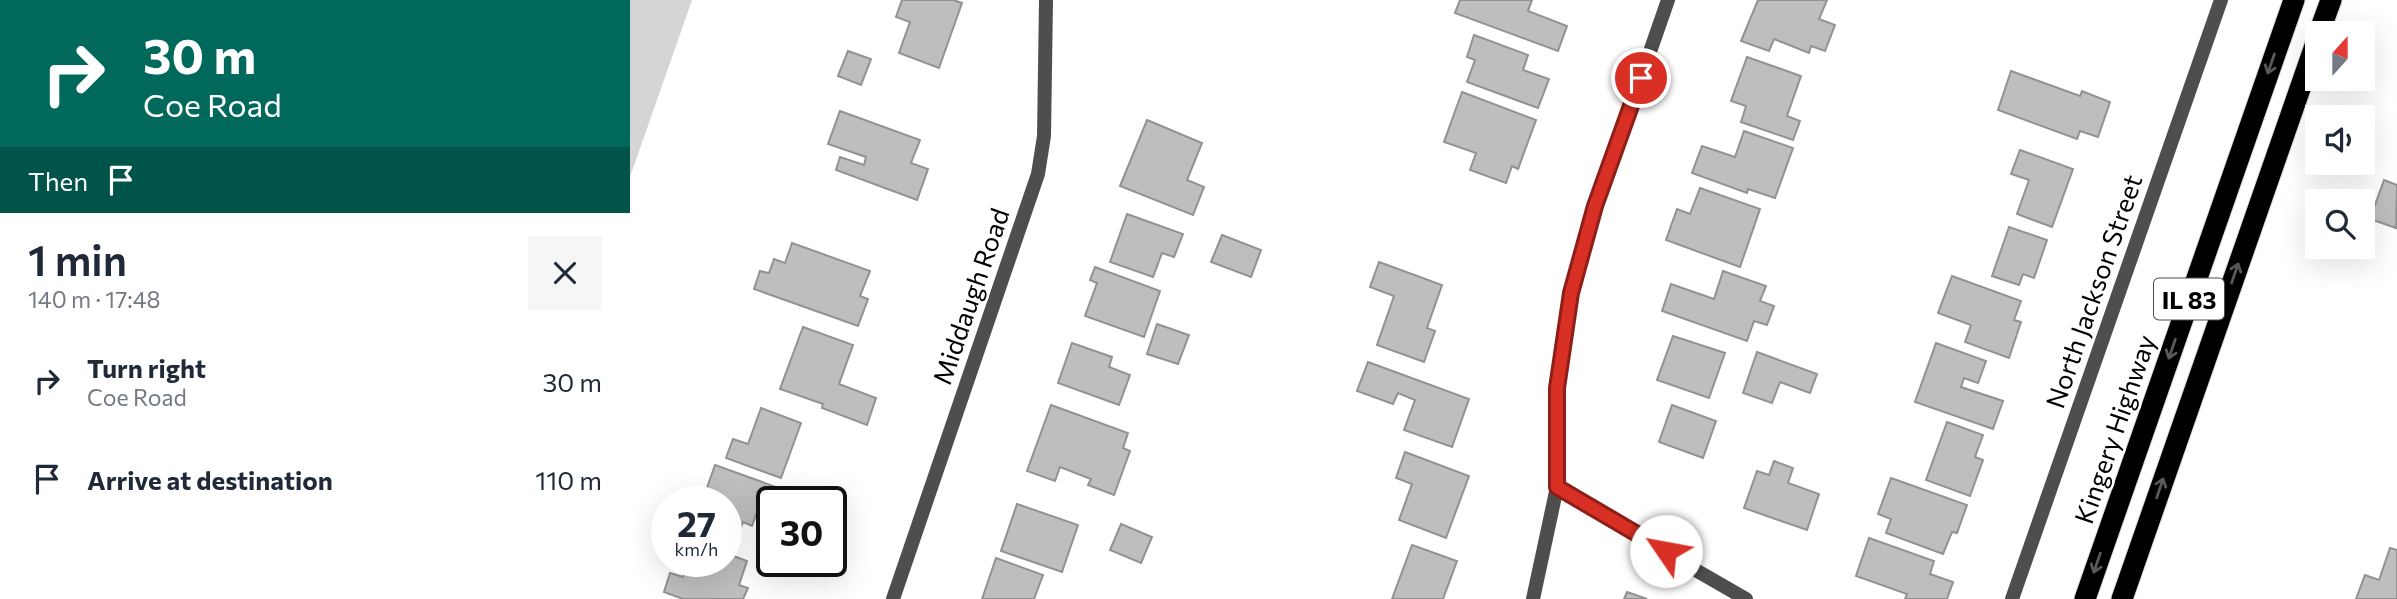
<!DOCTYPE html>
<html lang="en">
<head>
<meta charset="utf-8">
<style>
  :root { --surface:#fff; --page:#f6f6f7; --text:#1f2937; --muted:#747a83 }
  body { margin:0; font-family:Commissioner,sans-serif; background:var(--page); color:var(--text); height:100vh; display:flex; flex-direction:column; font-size:26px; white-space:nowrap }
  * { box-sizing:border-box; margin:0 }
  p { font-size:23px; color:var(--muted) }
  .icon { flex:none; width:38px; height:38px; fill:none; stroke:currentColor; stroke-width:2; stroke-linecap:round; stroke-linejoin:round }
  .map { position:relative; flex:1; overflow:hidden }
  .side { display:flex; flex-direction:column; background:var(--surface); width:630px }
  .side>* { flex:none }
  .top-card { background:#00695c; color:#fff; overflow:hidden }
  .needle { width:46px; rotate:21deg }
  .buttons { position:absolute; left:1675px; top:21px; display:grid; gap:14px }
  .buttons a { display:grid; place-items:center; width:70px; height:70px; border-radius:0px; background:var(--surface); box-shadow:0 7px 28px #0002; font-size:35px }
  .speed { position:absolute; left:21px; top:486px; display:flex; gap:14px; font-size:35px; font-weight:700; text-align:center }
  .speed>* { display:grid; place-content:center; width:91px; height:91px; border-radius:50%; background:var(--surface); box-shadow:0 7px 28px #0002; line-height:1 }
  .speed small { font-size:18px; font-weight:400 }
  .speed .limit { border:4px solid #111; border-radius:10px; background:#fff; color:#111 }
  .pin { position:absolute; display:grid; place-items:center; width:60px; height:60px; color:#fff; margin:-30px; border:4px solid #fff; border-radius:50%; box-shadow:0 2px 7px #0007 }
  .me { position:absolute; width:77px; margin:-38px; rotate:303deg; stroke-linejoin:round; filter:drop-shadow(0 0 5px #0008) }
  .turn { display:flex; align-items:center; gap:24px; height:147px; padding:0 28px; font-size:32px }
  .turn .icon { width:91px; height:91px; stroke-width:2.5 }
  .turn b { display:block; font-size:49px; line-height:60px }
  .then { display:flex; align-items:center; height:66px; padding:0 28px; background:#0003; gap:14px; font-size:26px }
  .round { display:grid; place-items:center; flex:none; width:74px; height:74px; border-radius:0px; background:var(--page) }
  .head { display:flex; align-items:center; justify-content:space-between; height:119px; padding:0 28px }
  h1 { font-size:42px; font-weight:600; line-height:52px }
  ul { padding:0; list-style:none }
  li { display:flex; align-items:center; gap:21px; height:98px; padding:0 28px }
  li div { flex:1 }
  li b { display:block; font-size:26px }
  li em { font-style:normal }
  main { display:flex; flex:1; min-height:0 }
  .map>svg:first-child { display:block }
</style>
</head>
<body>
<main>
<section class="side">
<div class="top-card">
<div class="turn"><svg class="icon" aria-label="right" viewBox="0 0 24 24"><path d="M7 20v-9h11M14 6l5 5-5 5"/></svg><div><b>30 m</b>Coe Road</div></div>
<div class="then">Then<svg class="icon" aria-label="arrive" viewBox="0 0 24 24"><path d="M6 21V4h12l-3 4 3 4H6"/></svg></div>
</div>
<div class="head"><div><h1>1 min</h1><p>140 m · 17:48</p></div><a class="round"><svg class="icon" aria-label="close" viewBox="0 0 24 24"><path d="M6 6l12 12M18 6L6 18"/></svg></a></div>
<ul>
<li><svg class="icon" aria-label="right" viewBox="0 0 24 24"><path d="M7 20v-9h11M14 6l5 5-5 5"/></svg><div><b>Turn right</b><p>Coe Road</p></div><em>30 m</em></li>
<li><svg class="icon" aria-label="arrive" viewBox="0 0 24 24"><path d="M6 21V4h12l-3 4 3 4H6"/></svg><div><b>Arrive at destination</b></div><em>110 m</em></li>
</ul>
</section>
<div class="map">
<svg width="1767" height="599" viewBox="0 0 1767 599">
  <rect width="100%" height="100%" fill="#fff"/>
  <path fill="#d5d5d5" d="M0,0H62L0,177Z"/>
  <g fill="#bebebe" stroke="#929292" stroke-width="2">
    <path d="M272,0H323L332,3L309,68L269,53L280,22L266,17Z"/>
    <path d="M830,0H902L898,11L937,26L928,51L825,13Z"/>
    <path d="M1128,0H1197L1189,19L1205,25L1195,51L1181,46L1179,53L1144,39L1139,51L1111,41Z"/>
    <path d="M844,35L898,55L893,70L919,79L908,108L837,82L845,60L837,57Z"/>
    <path d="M218,51L241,59L231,85L208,76Z"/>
    <path d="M1117,57L1171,76L1157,116L1170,121L1163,140L1111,122L1116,106L1101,101Z"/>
    <path d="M1381,71L1450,96L1452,91L1480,102L1468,137L1450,131L1447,139L1368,110Z"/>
    <path d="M832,92L906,120L888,169L882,166L876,183L840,170L846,153L814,142Z"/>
    <path d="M210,111L290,140L281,163L298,169L287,200L206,170L210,157L234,165L236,157L198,144Z"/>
    <path d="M517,120L572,143L557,180L574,187L563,215L490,186Z"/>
    <path d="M1114,131L1163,148L1145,198L1118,189L1117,193L1062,173L1072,146L1105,157Z"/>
    <path d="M1390,150L1443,169L1422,227L1387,214L1399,180L1381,174Z"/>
    <path d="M1754,180L1767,185L1766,228L1740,219Z"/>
    <path d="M1070,188L1130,209L1110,267L1036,240L1047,209L1060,214Z"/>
    <path d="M497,214L553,234L544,257L532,253L523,277L480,262Z"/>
    <path d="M1379,227L1417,240L1404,278L1393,274L1389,285L1362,276Z"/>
    <path d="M592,235L631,250L621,277L581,262Z"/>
    <path d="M162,243L240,271L230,296L238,299L228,326L124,289L130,271L139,273L144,259L155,263Z"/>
    <path d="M749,262L812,285L797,328L805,331L794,362L747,345L764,296L740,287Z"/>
    <path d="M465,267L530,291L514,337L455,316L467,283L460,280Z"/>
    <path d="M1093,271L1136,286L1130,301L1144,306L1137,325L1124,321L1117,341L1032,311L1041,284L1084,299Z"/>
    <path d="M1322,276L1391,301L1384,320L1391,322L1379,358L1335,342L1341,325L1308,313Z"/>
    <path d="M527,324L559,335L548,364L517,354Z"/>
    <path d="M173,327L223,345L209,384L246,398L237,425L192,408L193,404L150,389Z"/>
    <path d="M1043,336L1095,353L1079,398L1027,380Z"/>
    <path d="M442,343L482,357L479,367L500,375L489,405L428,383Z"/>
    <path d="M1306,343L1356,361L1348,383L1334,378L1331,387L1373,401L1363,429L1285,402Z"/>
    <path d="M1127,352L1187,374L1180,393L1150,382L1142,403L1113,393Z"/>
    <path d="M738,362L839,399L822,447L774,430L785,400L768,393L763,404L727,391Z"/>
    <path d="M421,405L498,433L493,448L500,451L484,495L458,485L461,479L430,467L425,481L397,471Z"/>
    <path d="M1042,405L1086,421L1073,458L1029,442Z"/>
    <path d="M131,408L171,423L151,478L96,458L103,439L118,444Z"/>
    <path d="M1317,422L1353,435L1345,457L1353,460L1340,496L1296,480Z"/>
    <path d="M775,452L839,476L816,538L769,520L782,484L766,478Z"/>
    <path d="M1144,461L1163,468L1158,483L1189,494L1177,530L1114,508L1127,471L1139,475Z"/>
    <path d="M85,465L146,487L136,515L127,512L122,526L113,522L105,544L96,540V502H72Z"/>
    <path d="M1261,478L1337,505L1327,533L1322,532L1313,554L1256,533L1261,519L1248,514Z"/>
    <path d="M387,504L448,525L432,572L371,551Z"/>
    <path d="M491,524L522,537L511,563L480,550Z"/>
    <path d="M1239,538L1304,561L1300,574L1323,582L1317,599H1275L1277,594L1226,576Z"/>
    <path d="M782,545L827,561L813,599H762Z"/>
    <path d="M1760,548L1767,550V599H1726L1735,575L1749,580Z"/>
    <path d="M96,553L117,561L109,585L118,588L113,599H53L34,592L40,573L53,577L59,562H96Z"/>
    <path d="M366,558L413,575L404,599H352Z"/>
    <path d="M997,592L1017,599H994Z"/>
  </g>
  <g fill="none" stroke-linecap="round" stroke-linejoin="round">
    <defs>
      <g id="motorway">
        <path d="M1689,33L1701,0"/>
        <path d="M1455,599L1664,0"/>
        <path d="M1492,599L1687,40"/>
      </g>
    </defs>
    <use href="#motorway" stroke="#dbdbdb" stroke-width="23"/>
    <g stroke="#4e4e4e" stroke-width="14">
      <path d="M927,487L1015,537L1057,565L1116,599"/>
      <path d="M263,599L408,174L414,136L416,0"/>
      <path d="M903,599L927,487V388L941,293L966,207L1038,0"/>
      <path d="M1382,599L1591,0"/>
    </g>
    <use href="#motorway" stroke="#000" stroke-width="21"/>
  </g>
  <defs><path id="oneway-shaft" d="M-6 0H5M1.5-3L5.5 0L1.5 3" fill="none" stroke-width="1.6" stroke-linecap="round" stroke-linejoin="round" transform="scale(1.75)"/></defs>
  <g stroke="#595959">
    <use href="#oneway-shaft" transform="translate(1641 64) rotate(109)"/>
    <use href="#oneway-shaft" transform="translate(1605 273) rotate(-71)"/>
    <use href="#oneway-shaft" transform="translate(1542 349) rotate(109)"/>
    <use href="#oneway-shaft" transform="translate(1530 488) rotate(-71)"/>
    <use href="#oneway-shaft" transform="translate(1467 563) rotate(109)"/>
  </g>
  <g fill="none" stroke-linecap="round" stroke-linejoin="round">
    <defs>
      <path id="route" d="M1011,78L965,206L941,293L927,388V487L1036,551"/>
    </defs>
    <use href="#route" stroke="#8d1f18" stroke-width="18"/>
    <use href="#route" stroke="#d93025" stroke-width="12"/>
  </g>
  <g text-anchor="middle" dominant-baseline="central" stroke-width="5" stroke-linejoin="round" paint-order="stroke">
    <rect fill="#fff" stroke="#4c4c4c" stroke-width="2" x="1524" y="278.5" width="70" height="41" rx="5"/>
    <g font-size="24" font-weight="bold" fill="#000">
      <text x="1559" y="299">IL 83</text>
    </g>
    <g font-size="26" fill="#000" stroke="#fff">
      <text transform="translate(1463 291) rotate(-71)">North Jackson Street</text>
      <text transform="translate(340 296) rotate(-71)">Middaugh Road</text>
      <text transform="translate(1484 429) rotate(-71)">Kingery Highway</text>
    </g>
  </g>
</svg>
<div class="buttons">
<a><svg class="needle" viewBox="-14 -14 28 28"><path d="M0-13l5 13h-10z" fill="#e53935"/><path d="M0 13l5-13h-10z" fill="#747a83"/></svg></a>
<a><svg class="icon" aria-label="sound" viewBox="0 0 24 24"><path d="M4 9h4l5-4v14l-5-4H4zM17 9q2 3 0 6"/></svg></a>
<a><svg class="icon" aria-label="search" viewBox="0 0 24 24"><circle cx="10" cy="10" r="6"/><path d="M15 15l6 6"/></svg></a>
</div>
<div class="speed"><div>27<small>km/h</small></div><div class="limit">30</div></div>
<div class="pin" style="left:1011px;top:78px;background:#d93025"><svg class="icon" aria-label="arrive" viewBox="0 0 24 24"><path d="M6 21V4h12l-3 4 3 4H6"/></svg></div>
<svg class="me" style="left:1036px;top:551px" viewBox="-20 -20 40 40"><circle r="19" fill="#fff"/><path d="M0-13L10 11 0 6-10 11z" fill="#d93025"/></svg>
</div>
</main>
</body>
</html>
